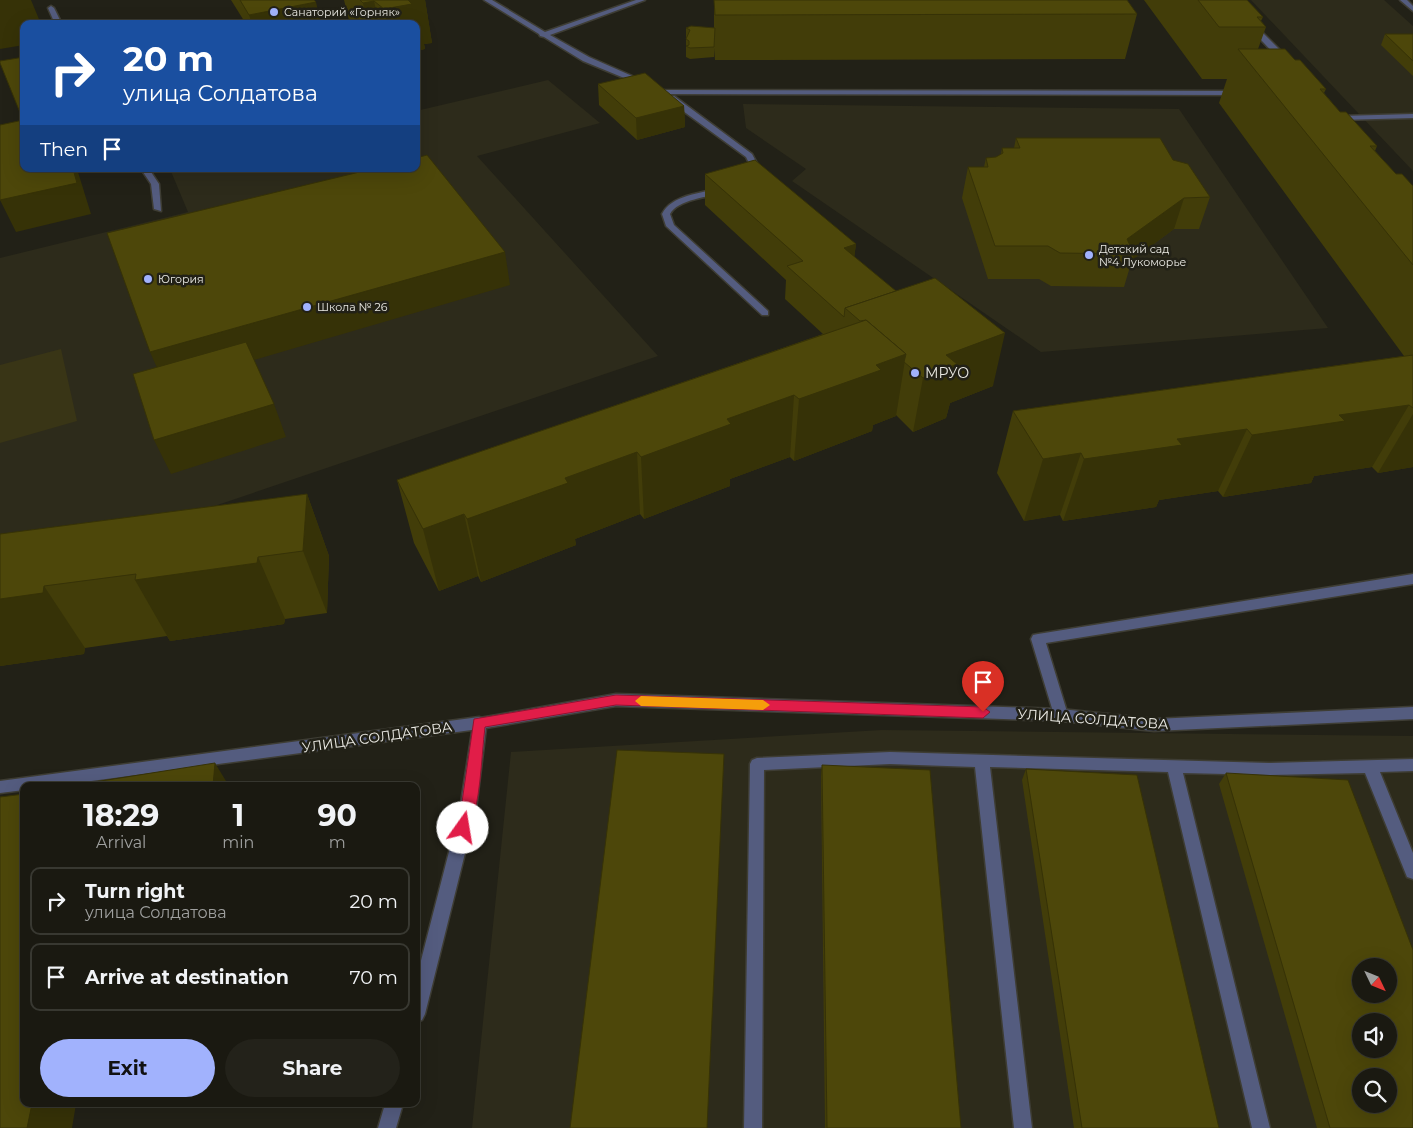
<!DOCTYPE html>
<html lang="en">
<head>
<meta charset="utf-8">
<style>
  :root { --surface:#1a1911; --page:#23221a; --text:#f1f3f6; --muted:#9fa09f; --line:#383831; --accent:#a1b2fd }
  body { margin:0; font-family:Montserrat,sans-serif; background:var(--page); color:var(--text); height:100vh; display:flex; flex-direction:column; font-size:19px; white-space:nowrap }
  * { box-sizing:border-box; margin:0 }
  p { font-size:16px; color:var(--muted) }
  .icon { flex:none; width:28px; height:28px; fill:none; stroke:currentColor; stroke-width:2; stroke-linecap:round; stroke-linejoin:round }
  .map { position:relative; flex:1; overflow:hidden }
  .side { position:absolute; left:20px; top:782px; width:400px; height:325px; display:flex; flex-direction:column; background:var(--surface); border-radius:10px; box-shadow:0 5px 20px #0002,0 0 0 1px var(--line) }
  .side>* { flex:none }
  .banner { position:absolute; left:20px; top:20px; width:400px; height:152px; border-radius:10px; box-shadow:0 5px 20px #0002,0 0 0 1px var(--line); background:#1a4fa0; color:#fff; overflow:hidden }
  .needle { width:32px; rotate:133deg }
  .fabs { position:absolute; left:1352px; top:958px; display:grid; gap:10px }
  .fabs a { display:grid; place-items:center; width:45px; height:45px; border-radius:50%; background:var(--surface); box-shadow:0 5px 20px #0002,0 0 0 1px var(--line); font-size:25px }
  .pin { position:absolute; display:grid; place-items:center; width:42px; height:42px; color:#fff; margin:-51px -21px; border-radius:50% 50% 50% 0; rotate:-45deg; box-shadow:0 0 5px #0007 }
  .pin .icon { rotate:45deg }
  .me { position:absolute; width:55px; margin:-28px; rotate:13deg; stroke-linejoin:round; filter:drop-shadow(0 0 4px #0008) }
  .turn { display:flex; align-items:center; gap:18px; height:105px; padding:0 20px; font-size:22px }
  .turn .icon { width:65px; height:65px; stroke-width:2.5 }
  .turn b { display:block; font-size:35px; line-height:42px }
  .then { display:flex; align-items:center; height:48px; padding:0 20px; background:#0003; gap:10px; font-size:19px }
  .eta { display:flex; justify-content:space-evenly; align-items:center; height:85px; text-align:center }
  .eta b { font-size:30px; font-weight:700; line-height:35px }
  .action { display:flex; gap:10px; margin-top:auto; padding:10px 20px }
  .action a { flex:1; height:58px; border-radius:30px; background:var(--accent); color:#111; font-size:20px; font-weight:700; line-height:58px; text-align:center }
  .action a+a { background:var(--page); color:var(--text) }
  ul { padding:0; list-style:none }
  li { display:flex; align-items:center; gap:15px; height:68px; margin:0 10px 8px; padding:0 10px; border:2px solid var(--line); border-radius:10px }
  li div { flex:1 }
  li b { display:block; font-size:19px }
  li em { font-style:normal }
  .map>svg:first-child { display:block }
</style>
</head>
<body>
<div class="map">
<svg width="1413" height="1128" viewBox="0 0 1413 1128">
  <rect width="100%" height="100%" fill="#222117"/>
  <g fill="#2d2b1b" fill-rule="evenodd">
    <path d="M1251,0H1384L1413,26V171Z"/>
    <path d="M548,80L600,123L477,156L658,356L164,523L0,543V258L188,212L170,169H416V111Z"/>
    <path d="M743,104L1179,109L1328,328L1041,352L792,181L806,169L746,128Z"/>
    <path d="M882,730L1413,736V1128H472L511,752ZM1361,966H1389V994H1361ZM1361,1021H1389V1049H1361ZM1361,1076H1389V1104H1361Z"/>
  </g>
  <path fill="#393516" d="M61,349L77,421L0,443V365Z"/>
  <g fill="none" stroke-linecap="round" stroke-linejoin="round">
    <defs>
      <g id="service">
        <path d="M484,0H492L545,32L636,0H645L550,35L589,57L664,90L1239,91L1243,93L1239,95L663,94L583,61L544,37L540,36L539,34Z"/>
        <path d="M51,6L54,8L62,24H55L48,8Z"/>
        <path d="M668,96H674L752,154L760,169L758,178L751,176L752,169L746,157L668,100Z"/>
        <path d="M1413,114V118L1341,120L1337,118L1341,116Z"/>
        <path d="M141,169H149L159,184L161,211L154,209L151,184Z"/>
        <path d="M721,188L725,191L724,193C710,196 677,200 670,214L674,225L768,311V315H762L666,226L662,214C671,195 702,193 721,188Z"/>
        <path d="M1413,574V584L1046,643L1068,715L1066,719L1061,721L1056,719L1054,715L1031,639L1033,635L1038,634Z"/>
        <path d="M890,752L1269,763L1413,759V771L1380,772L1413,853V879L1407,877L1405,872L1365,773L1269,775L1183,773L1270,1128H1252L1168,772L990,767L1032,1128H1014L975,767L890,764L764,770L762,1128H744L750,764L752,760L757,758Z"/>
      </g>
      <g id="minor">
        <path d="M1223,0H1230L1288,58V62H1282Z"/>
        <path d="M479,717L484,719L486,723L484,727L479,729L54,786H24V790L0,793V781Z"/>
      </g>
      <g id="tertiary">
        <path d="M1400,0H1407L1413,6V11Z"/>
        <path d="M616,694L1061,709L1154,719L1413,707V719L1154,731L1061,721L616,706L486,728L476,809L425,1014L422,1020L416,1023V980L460,809L474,719Z"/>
        <path d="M385,1104H403L396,1128H378Z"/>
      </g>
    </defs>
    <use href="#service" stroke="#3e3d34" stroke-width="3"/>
    <use href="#minor" stroke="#3e3d34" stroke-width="3"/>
    <use href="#tertiary" stroke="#3e3d34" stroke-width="3"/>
    <use href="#service" fill="#545c7f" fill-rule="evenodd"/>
    <use href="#minor" fill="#545c7f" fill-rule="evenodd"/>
    <use href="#tertiary" fill="#545c7f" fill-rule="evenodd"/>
  </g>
  <g fill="#423d09">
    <path d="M231,0H314L321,24H246Z"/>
    <path d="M344,0H425L432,43L424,44L425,49L420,50L421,55L416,56V24H350Z"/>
    <path d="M714,0L1137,14L1125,59L715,60L714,48V57L690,59L686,57V28H714Z"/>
    <path d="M1144,0H1247L1263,17L1261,21L1266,27L1258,49L1295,60L1326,89L1324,93L1340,112L1377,146L1375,151L1396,174L1413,186V467L1378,473L1372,467L1314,476L1311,483L1223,497L1218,491L1159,500L1156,507L1063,521L1060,515L1024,521L997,473L1013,411L1404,356L1219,103L1227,79H1202Z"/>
    <path d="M1385,34H1413V76L1381,45Z"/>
    <path d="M598,84L684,106L685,127L637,140L599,105Z"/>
    <path d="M1016,138L1173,160L1210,197L1199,229H1174L1132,260L1124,287L1051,286L1039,279H988L962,198L968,167H984L986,158L996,157L1001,154L1002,148H1014Z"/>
    <path d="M705,174L856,244L854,257L993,386L950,403L946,418L913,432L896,415V416L873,425L872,431L794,461L790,457L730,479V486L644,519L640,514L575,539L576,545L481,582L478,576L439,591L414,543L397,480L823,334L785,299L786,280L705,205Z"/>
    <path d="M307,494L329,556L327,613L285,619L284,624L170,641L167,636L85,648L84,654L0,666V534Z"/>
    <path d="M822,765L961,1128H825L821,776Z"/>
    <path d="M1026,769L1219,1128H1074L1022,780Z"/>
    <path d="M1226,773L1413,1128H1317L1219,784Z"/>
  </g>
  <g fill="#363207">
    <path d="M0,0H31L41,24H24V45L0,49Z"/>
    <path d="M408,0H425L432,43L424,44L425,49L420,50L421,55L416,56V24H387L384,9Z"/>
    <path d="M374,1L379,24H367L363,3Z"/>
    <path d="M316,2L321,24H252L249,15Z"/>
    <path d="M684,106L685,127L637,140L636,118Z"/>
    <path d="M73,169H77L91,214L16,232L0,200Z"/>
    <path d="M1184,198L1174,229L1132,260L1134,254L1127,239Z"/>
    <path d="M856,244L852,276L844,248Z"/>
    <path d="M505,252L510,285L165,386L150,352Z"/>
    <path d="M1005,333L993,386L950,403L946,418L913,432L923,378L946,355Z"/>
    <path d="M906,354L896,416L873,425L872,431L794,461L799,399L876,365Z"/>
    <path d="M794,395L790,457L730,479V486L644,519L641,457L727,419Z"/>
    <path d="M274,404L286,437L171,474L154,440Z"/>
    <path d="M1409,405L1372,467L1314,476L1311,483L1223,497L1252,435L1339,415Z"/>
    <path d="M1413,414V467L1378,473Z"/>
    <path d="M1247,429L1218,491L1159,500L1156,507L1063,521L1084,459L1177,439Z"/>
    <path d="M637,452L640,514L575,539L576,545L481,582L467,519L565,478Z"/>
    <path d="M1081,453L1060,515L1024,521L1043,459Z"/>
    <path d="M307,494L329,556L327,613L303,551Z"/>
    <path d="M464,514L478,576L439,591L423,529Z"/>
    <path d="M258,557L285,619L284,624L170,641L135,580Z"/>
    <path d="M44,586L85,648L84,654L0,666V599Z"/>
    <path d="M215,763L229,786H213Z"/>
    <path d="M32,1104H76L72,1128H27Z"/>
  </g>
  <g fill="#4d470a" stroke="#363207" fill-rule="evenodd">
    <path d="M240,0H314L316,2L249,15Z"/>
    <path d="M360,0H408L412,4L384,9L374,1L363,3Z"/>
    <path d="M714,0H1127L1137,14L715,15Z"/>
    <path d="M1198,0H1247L1263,17H1257L1266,27H1219Z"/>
    <path d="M691,26L715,28L714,47L690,48L686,46L689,45V41L686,39L690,30L686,28Z"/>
    <path d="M1385,34H1413V61Z"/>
    <path d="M1238,49H1285L1295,60H1300L1326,89H1320L1340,112H1346L1377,146H1370L1396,174H1402L1413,186V265Z"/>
    <path d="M24,57V169H73L77,183L0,200V125L23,120L0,63V61Z"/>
    <path d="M645,73L684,106L636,118L598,84Z"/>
    <path d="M1016,138H1160L1173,160L1188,164L1210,197L1184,198L1127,239L1134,254L1060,253L1048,246H995L968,167H988L986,158L996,157L1003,153L1002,148H1020Z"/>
    <path d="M427,155L505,252L150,352L107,233L372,169H416V158Z"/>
    <path d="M755,160L856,244L844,248L896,291L845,308L844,317L787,266L803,261L705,174Z"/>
    <path d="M935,278L1005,333L946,355L957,364L923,378L904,362L906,354L866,320L860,321L845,308Z"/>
    <path d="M866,320L906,354L876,365L881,370L799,399L794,395L727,419L731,424L641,457L637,452L565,478L568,483L467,519L464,514L423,529L397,480Z"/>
    <path d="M246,342L274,404L154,440L133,374Z"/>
    <path d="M1413,355V408L1409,405L1339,415L1345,421L1252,435L1247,429L1177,439L1182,445L1084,459L1081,453L1043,459L1013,411Z"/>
    <path d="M307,494L303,551L258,557L257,563L135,580L136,574L44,586L43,593L0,599V534Z"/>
    <path d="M617,750L724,754L707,1128H570Z"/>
    <path d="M215,763L213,786H69Z"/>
    <path d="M822,765L930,770L961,1128H827Z"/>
    <path d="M1026,769L1137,775L1219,1128H1082Z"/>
    <path d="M1226,773L1348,780L1413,950V1128H1330ZM1361,966H1389V994H1361ZM1361,1021H1389V1049H1361ZM1361,1076H1389V1104H1361Z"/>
    <path d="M24,794V1104H32L27,1128H0V797Z"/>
  </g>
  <path fill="#e11d48" stroke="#92132f" d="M616,695L983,707L990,712L983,718L616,705L485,727C481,759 481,804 468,832L463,834L458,832L456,828L461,809L474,719Z"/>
  <path fill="#f59e0b" d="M641,696L763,700L770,705L763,710L641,706L635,701Z"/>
  <g fill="#a1b2fd" stroke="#222117" stroke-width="2">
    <circle cx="274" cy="12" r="5"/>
    <circle cx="1089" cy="255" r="5"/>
    <circle cx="148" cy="279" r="5"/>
    <circle cx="307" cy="307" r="5"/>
    <circle cx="915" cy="373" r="5"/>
  </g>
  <g text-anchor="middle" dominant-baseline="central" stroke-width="5" stroke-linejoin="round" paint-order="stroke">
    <g font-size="11" fill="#ebeae4" stroke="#222117" text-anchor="start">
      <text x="284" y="12">Санаторий «Горняк»</text>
      <text x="1099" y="249">Детский сад<tspan x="1099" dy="13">№4 Лукоморье</tspan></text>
      <text x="158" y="279">Югория</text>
      <text x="317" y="307">Школа № 26</text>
    </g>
    <g font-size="14" fill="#ebeae4" stroke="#222117" text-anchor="start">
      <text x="925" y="373">МРУО</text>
    </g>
    <g font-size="14" fill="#ebeae4" stroke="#222117">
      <text transform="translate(1093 719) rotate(4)">УЛИЦА СОЛДАТОВА</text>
      <text transform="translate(377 737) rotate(-8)">УЛИЦА СОЛДАТОВА</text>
    </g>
  </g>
</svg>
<div class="fabs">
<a><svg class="needle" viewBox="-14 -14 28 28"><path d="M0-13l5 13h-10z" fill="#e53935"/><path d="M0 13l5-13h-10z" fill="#9fa09f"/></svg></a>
<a><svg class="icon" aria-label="sound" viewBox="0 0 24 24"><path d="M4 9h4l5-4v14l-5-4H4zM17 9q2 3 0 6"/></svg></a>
<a><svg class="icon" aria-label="search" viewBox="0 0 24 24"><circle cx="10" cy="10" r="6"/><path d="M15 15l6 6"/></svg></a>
</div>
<div class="pin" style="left:983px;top:712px;background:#d93025"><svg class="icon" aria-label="arrive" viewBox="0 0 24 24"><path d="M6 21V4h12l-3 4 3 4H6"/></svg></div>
<svg class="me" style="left:463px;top:828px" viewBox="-20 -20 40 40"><circle r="19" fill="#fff"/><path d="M0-13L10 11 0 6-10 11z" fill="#e11d48"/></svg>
<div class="banner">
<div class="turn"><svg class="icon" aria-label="right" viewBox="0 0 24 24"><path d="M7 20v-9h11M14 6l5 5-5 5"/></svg><div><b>20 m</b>улица Солдатова</div></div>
<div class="then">Then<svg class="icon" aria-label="arrive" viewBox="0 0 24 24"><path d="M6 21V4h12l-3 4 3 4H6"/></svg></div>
</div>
<section class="side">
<div class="eta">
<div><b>18:29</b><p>Arrival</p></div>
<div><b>1</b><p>min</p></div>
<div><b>90</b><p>m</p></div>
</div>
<ul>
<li><svg class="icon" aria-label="right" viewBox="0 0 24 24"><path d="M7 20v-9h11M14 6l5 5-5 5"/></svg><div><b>Turn right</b><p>улица Солдатова</p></div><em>20 m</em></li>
<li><svg class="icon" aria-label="arrive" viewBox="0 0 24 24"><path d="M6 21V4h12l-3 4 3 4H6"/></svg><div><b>Arrive at destination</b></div><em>70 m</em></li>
</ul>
<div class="action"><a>Exit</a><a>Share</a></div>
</section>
</div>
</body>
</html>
